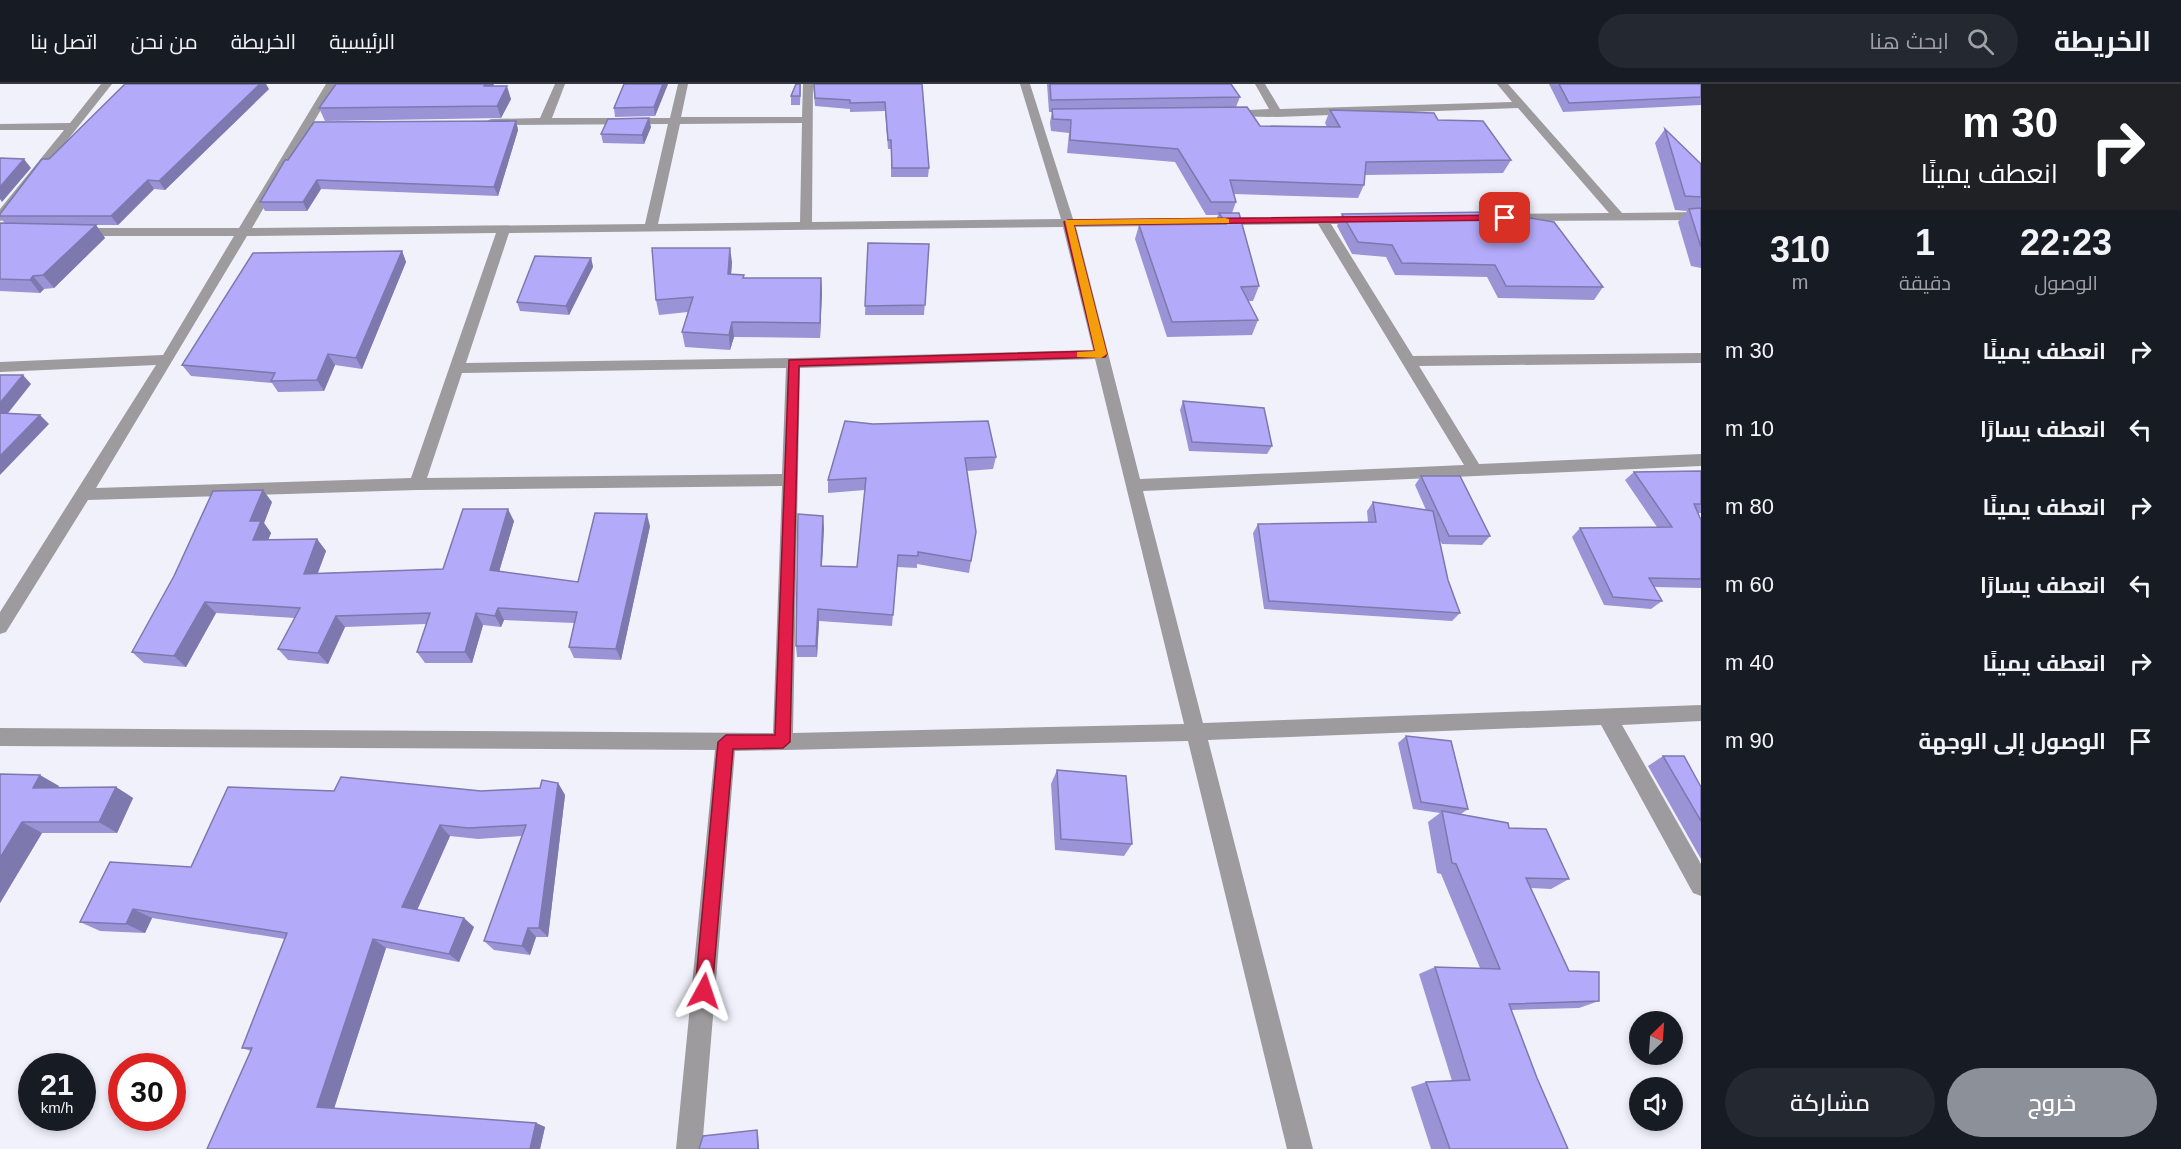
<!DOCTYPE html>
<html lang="ar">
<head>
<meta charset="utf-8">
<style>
  :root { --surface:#171b24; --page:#242831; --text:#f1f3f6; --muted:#9ea1a6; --line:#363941; --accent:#8c9099 }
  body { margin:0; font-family:Arial,Cairo,sans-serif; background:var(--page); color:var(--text); direction:rtl; height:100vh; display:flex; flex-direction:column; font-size:22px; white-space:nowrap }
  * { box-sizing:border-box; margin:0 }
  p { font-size:20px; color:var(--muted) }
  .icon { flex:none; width:33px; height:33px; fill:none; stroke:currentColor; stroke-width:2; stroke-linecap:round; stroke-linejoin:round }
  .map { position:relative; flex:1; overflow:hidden; direction:ltr }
  .panel { display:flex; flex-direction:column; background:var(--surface); width:480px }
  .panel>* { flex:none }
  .banner { background:#202124; color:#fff; overflow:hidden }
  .needle { width:39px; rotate:25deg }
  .fabs { position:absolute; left:1629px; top:927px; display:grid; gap:12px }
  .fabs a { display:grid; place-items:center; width:54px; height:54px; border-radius:50%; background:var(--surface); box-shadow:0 3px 9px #0003; font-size:30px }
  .speed { position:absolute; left:18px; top:969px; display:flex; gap:12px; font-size:30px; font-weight:700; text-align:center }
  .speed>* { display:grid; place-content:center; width:78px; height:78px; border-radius:50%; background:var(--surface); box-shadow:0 3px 9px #0003; line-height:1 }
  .speed small { font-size:15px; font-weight:400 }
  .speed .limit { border:9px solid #d22; background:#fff; color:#111 }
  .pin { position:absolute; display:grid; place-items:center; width:51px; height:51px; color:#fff; margin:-26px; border-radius:12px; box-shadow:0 3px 9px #0006 }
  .me { position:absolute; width:66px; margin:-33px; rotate:5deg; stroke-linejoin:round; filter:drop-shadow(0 0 4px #0008) }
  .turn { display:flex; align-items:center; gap:21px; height:126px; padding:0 24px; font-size:27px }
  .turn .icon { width:78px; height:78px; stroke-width:2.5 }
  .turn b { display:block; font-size:42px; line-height:51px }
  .eta { display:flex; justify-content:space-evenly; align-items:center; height:102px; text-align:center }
  .eta b { font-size:36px; font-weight:600; line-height:42px }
  .primary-button { display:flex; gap:12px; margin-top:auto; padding:12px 24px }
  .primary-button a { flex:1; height:69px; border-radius:36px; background:var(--accent); color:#fff; font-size:24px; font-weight:600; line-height:69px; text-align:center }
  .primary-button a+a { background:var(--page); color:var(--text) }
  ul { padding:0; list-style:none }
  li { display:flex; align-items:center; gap:18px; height:78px; padding:0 24px }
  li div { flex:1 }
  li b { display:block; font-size:22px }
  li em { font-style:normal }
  header { display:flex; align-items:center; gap:36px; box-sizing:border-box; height:84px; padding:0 30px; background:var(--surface); border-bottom:2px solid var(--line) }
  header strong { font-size:28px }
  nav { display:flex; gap:33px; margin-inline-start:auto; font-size:21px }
  .search { width:420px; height:54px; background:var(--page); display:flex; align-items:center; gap:15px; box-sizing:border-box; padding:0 21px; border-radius:33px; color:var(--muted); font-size:22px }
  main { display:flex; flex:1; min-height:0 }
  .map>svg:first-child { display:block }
</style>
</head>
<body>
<header>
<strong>الخريطة</strong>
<div class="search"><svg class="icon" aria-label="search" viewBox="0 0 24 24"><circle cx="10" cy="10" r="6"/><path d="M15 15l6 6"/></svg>ابحث هنا</div>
<nav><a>الرئيسية</a><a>الخريطة</a><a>من نحن</a><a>اتصل بنا</a></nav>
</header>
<main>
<section class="panel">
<div class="banner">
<div class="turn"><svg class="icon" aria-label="right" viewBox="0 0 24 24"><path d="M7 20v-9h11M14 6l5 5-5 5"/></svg><div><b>30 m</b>انعطف يمينًا</div></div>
</div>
<div class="eta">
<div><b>22:23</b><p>الوصول</p></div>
<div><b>1</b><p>دقيقة</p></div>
<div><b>310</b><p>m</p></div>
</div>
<ul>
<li><svg class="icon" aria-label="right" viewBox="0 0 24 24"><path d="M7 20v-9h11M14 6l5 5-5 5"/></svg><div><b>انعطف يمينًا</b></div><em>30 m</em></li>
<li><svg class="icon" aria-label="left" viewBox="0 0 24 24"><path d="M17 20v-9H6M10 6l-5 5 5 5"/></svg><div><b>انعطف يسارًا</b></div><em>10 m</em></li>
<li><svg class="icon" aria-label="right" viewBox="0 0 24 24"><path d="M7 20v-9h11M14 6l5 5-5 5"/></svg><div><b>انعطف يمينًا</b></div><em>80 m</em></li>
<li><svg class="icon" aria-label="left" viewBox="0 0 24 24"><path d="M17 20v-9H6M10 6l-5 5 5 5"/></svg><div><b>انعطف يسارًا</b></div><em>60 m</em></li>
<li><svg class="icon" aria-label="right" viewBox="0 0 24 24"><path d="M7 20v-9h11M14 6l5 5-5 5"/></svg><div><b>انعطف يمينًا</b></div><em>40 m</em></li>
<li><svg class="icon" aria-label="arrive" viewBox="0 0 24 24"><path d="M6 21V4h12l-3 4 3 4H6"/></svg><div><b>الوصول إلى الوجهة</b></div><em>90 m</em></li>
</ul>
<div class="primary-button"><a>خروج</a><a>مشاركة</a></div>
</section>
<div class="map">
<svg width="1701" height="1065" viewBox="0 0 1701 1065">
  <rect width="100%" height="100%" fill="#f1f1fc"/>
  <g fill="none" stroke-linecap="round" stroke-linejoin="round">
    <g fill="#9e9b9f" fill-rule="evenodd">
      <path d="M101,0H112L4,136L0,137V125L64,46H0V40L70,39Z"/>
      <path d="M326,0H336L252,144L645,140L668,40L491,41L485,38L491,35L540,34L555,0H565L552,34H670L678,0H688L681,33H802L803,0H813L812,138L1061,135L1020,0H1030L1073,135L1367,133L1369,136L1363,140H1331L1413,272L1701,269V279L1419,282L1479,380L1701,370V382L1143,407L1203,639L1701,621V637L1622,641L1701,780V812L1693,809L1601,641L1208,656L1313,1065H1287L1188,657L735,667L702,1065H676L715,666L0,662V644L773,649L782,402L417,406L88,416L6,548L0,550V528L156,281L0,288V278L163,271L234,152H77L71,148L77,144H239ZM802,39L800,138L658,140L680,40ZM1318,140L1464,381L1140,395L1076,143ZM1063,143L1093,266L793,274L466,279L509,149ZM496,149L411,394L96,404L247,152ZM1095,275L1184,640L793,649L800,284ZM786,284L782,390L427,394L462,289Z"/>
      <path d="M1255,0H1265L1280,25L1512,18L1497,0H1508L1622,129L1701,128V136L1501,137V131L1505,130L1609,129L1518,24L1277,33L1225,32L1223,30L1229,27L1269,25Z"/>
    </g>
  </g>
  <g fill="#9a93d6">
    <path d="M624,0H668L655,32L615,33L614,24Z"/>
    <path d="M796,0H801L800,21H791V12Z"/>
    <path d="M813,0H922L929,84L928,93H891V65H888L885,27L850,28V25L815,22Z"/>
    <path d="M1047,0H1231L1240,13L1236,23L1260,42L1327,43L1325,39L1330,26L1438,36L1511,76L1503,89L1365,91L1364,101L1358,114L1234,110L1236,118L1232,129L1259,202L1253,217H1248L1258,236L1252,251L1167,253L1135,155L1139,141L1215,140L1218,131H1206L1175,78L1067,69L1069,49L1051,47L1050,38L1052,28H1049Z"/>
    <path d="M1549,0H1701V21L1563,28Z"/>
    <path d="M493,2L511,15L501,34L325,37L319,24Z"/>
    <path d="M269,5L165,106L154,105L118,141H96L105,154L54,204L44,205L40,209L0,207V139H5L0,134V130L49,75Z"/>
    <path d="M516,37L518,46L498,112L321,105L307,127H265L260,118L288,76Z"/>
    <path d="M651,43L644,60L603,59L601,50Z"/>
    <path d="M1665,45L1701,80V184L1691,182L1678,138L1687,127L1675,126L1655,59Z"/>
    <path d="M1342,130L1603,203L1594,216L1498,214L1487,193L1395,191L1386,173L1352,170L1337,142Z"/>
    <path d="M868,159L929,160L924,231H865Z"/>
    <path d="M402,167L406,178L362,285L335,281L324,307L278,308L272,299L191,292L182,281Z"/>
    <path d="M591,174L593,183L569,231L520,227L517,218Z"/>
    <path d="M732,178L731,190L744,194H821L822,208L820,254L734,253L730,266L685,263L682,248L688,228L659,231L656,216Z"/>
    <path d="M1183,317L1272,362L1267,370L1189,367L1180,326Z"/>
    <path d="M845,337L996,373L993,385L967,387L976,448L969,489L917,480V484L897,483L892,542L819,537L817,573H797L796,562L824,444L822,482L857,483L865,406L828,409V396Z"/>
    <path d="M1701,387V429H1698L1701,436V504L1654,503L1662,517L1651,525L1604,521L1572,453L1580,444L1657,443L1625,396L1634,388Z"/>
    <path d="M1421,392L1490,452L1482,461L1442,460L1439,455L1448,496L1460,529L1452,537L1264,525L1253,449L1258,440L1368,438L1367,427L1373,418L1426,426L1415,401Z"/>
    <path d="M272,418L264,439L271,449L268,456L317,455L326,467L318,489L443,485L514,437L499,488L578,498L650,442L621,576L574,574L569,563L574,539L504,536L501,543L483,541L472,579H425L417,568L426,540L345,543L328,580L288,576L278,565L295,534L216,529L186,583L144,579L132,568Z"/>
    <path d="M1406,652L1468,725L1461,730L1509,744L1569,795L1551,805L1531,804L1569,887L1599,917L1579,924L1511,926L1537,994L1568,1065H1431L1411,1003L1426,998L1452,997L1419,890L1435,883L1480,884L1441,790L1437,789L1428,738L1440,729L1413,725L1398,659Z"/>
    <path d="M1663,672L1701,703V775L1648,682Z"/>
    <path d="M1057,686L1132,760L1124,772L1055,766L1051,700Z"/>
    <path d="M0,690L59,702L58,704L116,703L133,714L117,749H42L0,819Z"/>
    <path d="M558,699L565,711L548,853H536L530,871L494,866L484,857L522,752L478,755L450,752L417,826L474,843L459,878L386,864L334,1024L536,1039L545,1043L540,1065H207L251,967L242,964L285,855L152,834L145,849L100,847L80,838L191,783L334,707H481L540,704Z"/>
  </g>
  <g fill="#7d78ae">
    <path d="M260,0H266L269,5L165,106L159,97Z"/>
    <path d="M485,0H494L488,14L484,2Z"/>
    <path d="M663,0H668L655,32L654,23Z"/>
    <path d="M507,2L511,15L501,34L497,22Z"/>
    <path d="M649,34L651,43L644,60L642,51Z"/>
    <path d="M516,37L518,46L498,112L494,103Z"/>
    <path d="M24,75L31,84L2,118L0,115V103Z"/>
    <path d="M148,96L154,105L118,141L111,132Z"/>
    <path d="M317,96L321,105L307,127L303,118Z"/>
    <path d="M96,141L105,154L54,204L43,191Z"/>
    <path d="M730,164L732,178L730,204L728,190Z"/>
    <path d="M402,167L406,178L362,285L356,274Z"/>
    <path d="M591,174L593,183L569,231L566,222Z"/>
    <path d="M33,192L44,205L40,209L30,196Z"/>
    <path d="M821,194L822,208L820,254V239Z"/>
    <path d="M732,238L734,253L730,266L729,251Z"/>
    <path d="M328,270L335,281L324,307L317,296Z"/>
    <path d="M23,291L31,300L1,338L0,337V319Z"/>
    <path d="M40,331L49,340L0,391V372Z"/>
    <path d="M263,406L272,418L264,439L271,449L263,468L253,456L250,437Z"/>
    <path d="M508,425L514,437L496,498L490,486Z"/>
    <path d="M647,430L650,442L621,576L616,565Z"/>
    <path d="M823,432L824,444L821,494V482Z"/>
    <path d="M317,455L326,467L313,501L304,490Z"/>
    <path d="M205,518L216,529L186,583L174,572Z"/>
    <path d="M498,524L504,536L501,543L495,532Z"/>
    <path d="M818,525L819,537L817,573L816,562Z"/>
    <path d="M476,529L483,541L472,579L465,568Z"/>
    <path d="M336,532L345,543L328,580L318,569Z"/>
    <path d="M40,691L59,702L52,715L33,704Z"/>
    <path d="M558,699L565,711L548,853L539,844Z"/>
    <path d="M116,703L133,714L117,749L99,738Z"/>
    <path d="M22,738L42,749L0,819V774Z"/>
    <path d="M440,741L450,752L414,833L402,823Z"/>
    <path d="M133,825L152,834L145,849L126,840Z"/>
    <path d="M464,834L474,843L459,878L449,870Z"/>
    <path d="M528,844L536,853L530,871L522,862Z"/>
    <path d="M373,855L386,864L333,1028L317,1023Z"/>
    <path d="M536,1039L545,1043L540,1065H530Z"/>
    <path d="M757,1046L758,1049L759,1065H758Z"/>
  </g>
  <g fill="#b3abf9" stroke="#7d78ae" stroke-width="1.5">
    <path d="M125,0H260L159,97L148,96L111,132H0V130L42,75H49Z"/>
    <path d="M336,0H485L484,2H507L497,22L319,24Z"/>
    <path d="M624,0H663L654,23L614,24Z"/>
    <path d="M796,0H800V12H791Z"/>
    <path d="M814,0H922L929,84H892L891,56H888L885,18L850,19V16L815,14Z"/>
    <path d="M1050,0H1231L1240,13L1051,16Z"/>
    <path d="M1559,0H1701V13L1569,19Z"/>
    <path d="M1247,23L1260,42L1340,43L1330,26L1434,29L1438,36L1483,37L1511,76L1366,78L1364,101L1230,96L1236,118H1211L1178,65L1070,56L1071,36L1053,35L1052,25Z"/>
    <path d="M649,34L642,51L601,50L608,35Z"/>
    <path d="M516,37L494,103L317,96L303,118H260L285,76H288L314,38Z"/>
    <path d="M1665,45L1701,80V113L1685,112Z"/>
    <path d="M0,74L24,75L0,103Z"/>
    <path d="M1701,124V163L1689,125Z"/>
    <path d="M1493,128L1554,138L1603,203L1506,202L1495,181L1402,179L1392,161L1358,158L1342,130Z"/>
    <path d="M1219,129H1239L1259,202L1241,203L1258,236L1172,238L1139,141L1226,140Z"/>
    <path d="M0,139L96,141L43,191L33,192L30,196L0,195Z"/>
    <path d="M868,159L929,160L925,221L865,222Z"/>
    <path d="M652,164H730L728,190L744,191L743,194H821L820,239L732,238L729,251L682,248L693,213L656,216Z"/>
    <path d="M402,167L356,274L328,270L317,296L271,297L275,289L182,281L253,169Z"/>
    <path d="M535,172L591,174L566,222L517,218Z"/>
    <path d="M0,291H23L0,319Z"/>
    <path d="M1183,317L1264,324L1272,362L1192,358Z"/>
    <path d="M0,329L40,331L0,372Z"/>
    <path d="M845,337L873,340L988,337L996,373L965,374L976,448L971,477L918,468V472L898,471L893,531L818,525L816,562H796L798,430L823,432L821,482L857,483L866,394L828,396Z"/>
    <path d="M1701,387V420H1694L1701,436V495L1649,494L1662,517L1613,513L1580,444L1672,443L1634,388Z"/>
    <path d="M1421,392H1460L1490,452H1449Z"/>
    <path d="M263,406L250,437H261L253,456L317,455L304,490L443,485L463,425H508L490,486L578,498L595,429L647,430L616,565L569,563L577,528L498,524L495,532L476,529L465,568H417L430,529L336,532L318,569L278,565L300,524L205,518L174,572L132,568L174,492L213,407Z"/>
    <path d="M1373,418L1433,427L1448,496L1460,529L1269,517L1258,440L1376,438Z"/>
    <path d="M1406,652L1451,657L1468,725L1421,718Z"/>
    <path d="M1663,672H1684L1701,703V737Z"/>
    <path d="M1057,686L1126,692L1132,760L1061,755Z"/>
    <path d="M0,690L40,691L33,704L116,703L99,738H22L0,774Z"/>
    <path d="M341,693L481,707L540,704L542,696L558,699L539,844H528L522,862L484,857L526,741L468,744L440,741L402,823L464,834L449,870L373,855L317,1023L536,1039L530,1065H207L252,964H242L287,849L133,825L126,840L80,838L110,778L191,783L228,703L334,707Z"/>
    <path d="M1442,727L1508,739L1509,744L1546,745L1569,795L1526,794L1569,887L1599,888V917L1509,920L1537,994L1568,1065H1450L1426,998L1470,996L1435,883L1500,885L1456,780L1452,779Z"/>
    <path d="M757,1046L758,1065H699L703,1052Z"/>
  </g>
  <path fill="#e11d48" stroke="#92132f" stroke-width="1.5" d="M1505,131L1510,134L1508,136L1074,141L1107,270L1105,273L799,282L790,658L783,664L733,665L712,907L710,913L704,915L697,913L695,907L718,658L726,651H775L789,276L1095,267L1064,138L1068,136Z"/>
  <path fill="#f59e0b" d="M1225,134L1229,135V139L1074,141L1107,270L1101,274L1077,273V268L1095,267L1065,136Z"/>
</svg>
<div class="fabs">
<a><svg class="needle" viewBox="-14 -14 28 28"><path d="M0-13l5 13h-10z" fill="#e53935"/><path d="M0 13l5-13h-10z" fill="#9ea1a6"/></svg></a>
<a><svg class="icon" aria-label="sound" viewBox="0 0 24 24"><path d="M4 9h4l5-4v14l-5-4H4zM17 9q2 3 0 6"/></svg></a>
</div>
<div class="speed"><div>21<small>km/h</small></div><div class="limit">30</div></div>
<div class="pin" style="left:1505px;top:134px;background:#d93025"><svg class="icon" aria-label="arrive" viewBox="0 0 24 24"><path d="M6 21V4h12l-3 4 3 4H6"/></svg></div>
<svg class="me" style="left:704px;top:907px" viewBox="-20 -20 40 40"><path d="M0-17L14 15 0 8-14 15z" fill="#e11d48" stroke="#fff" stroke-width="4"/></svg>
</div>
</main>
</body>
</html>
